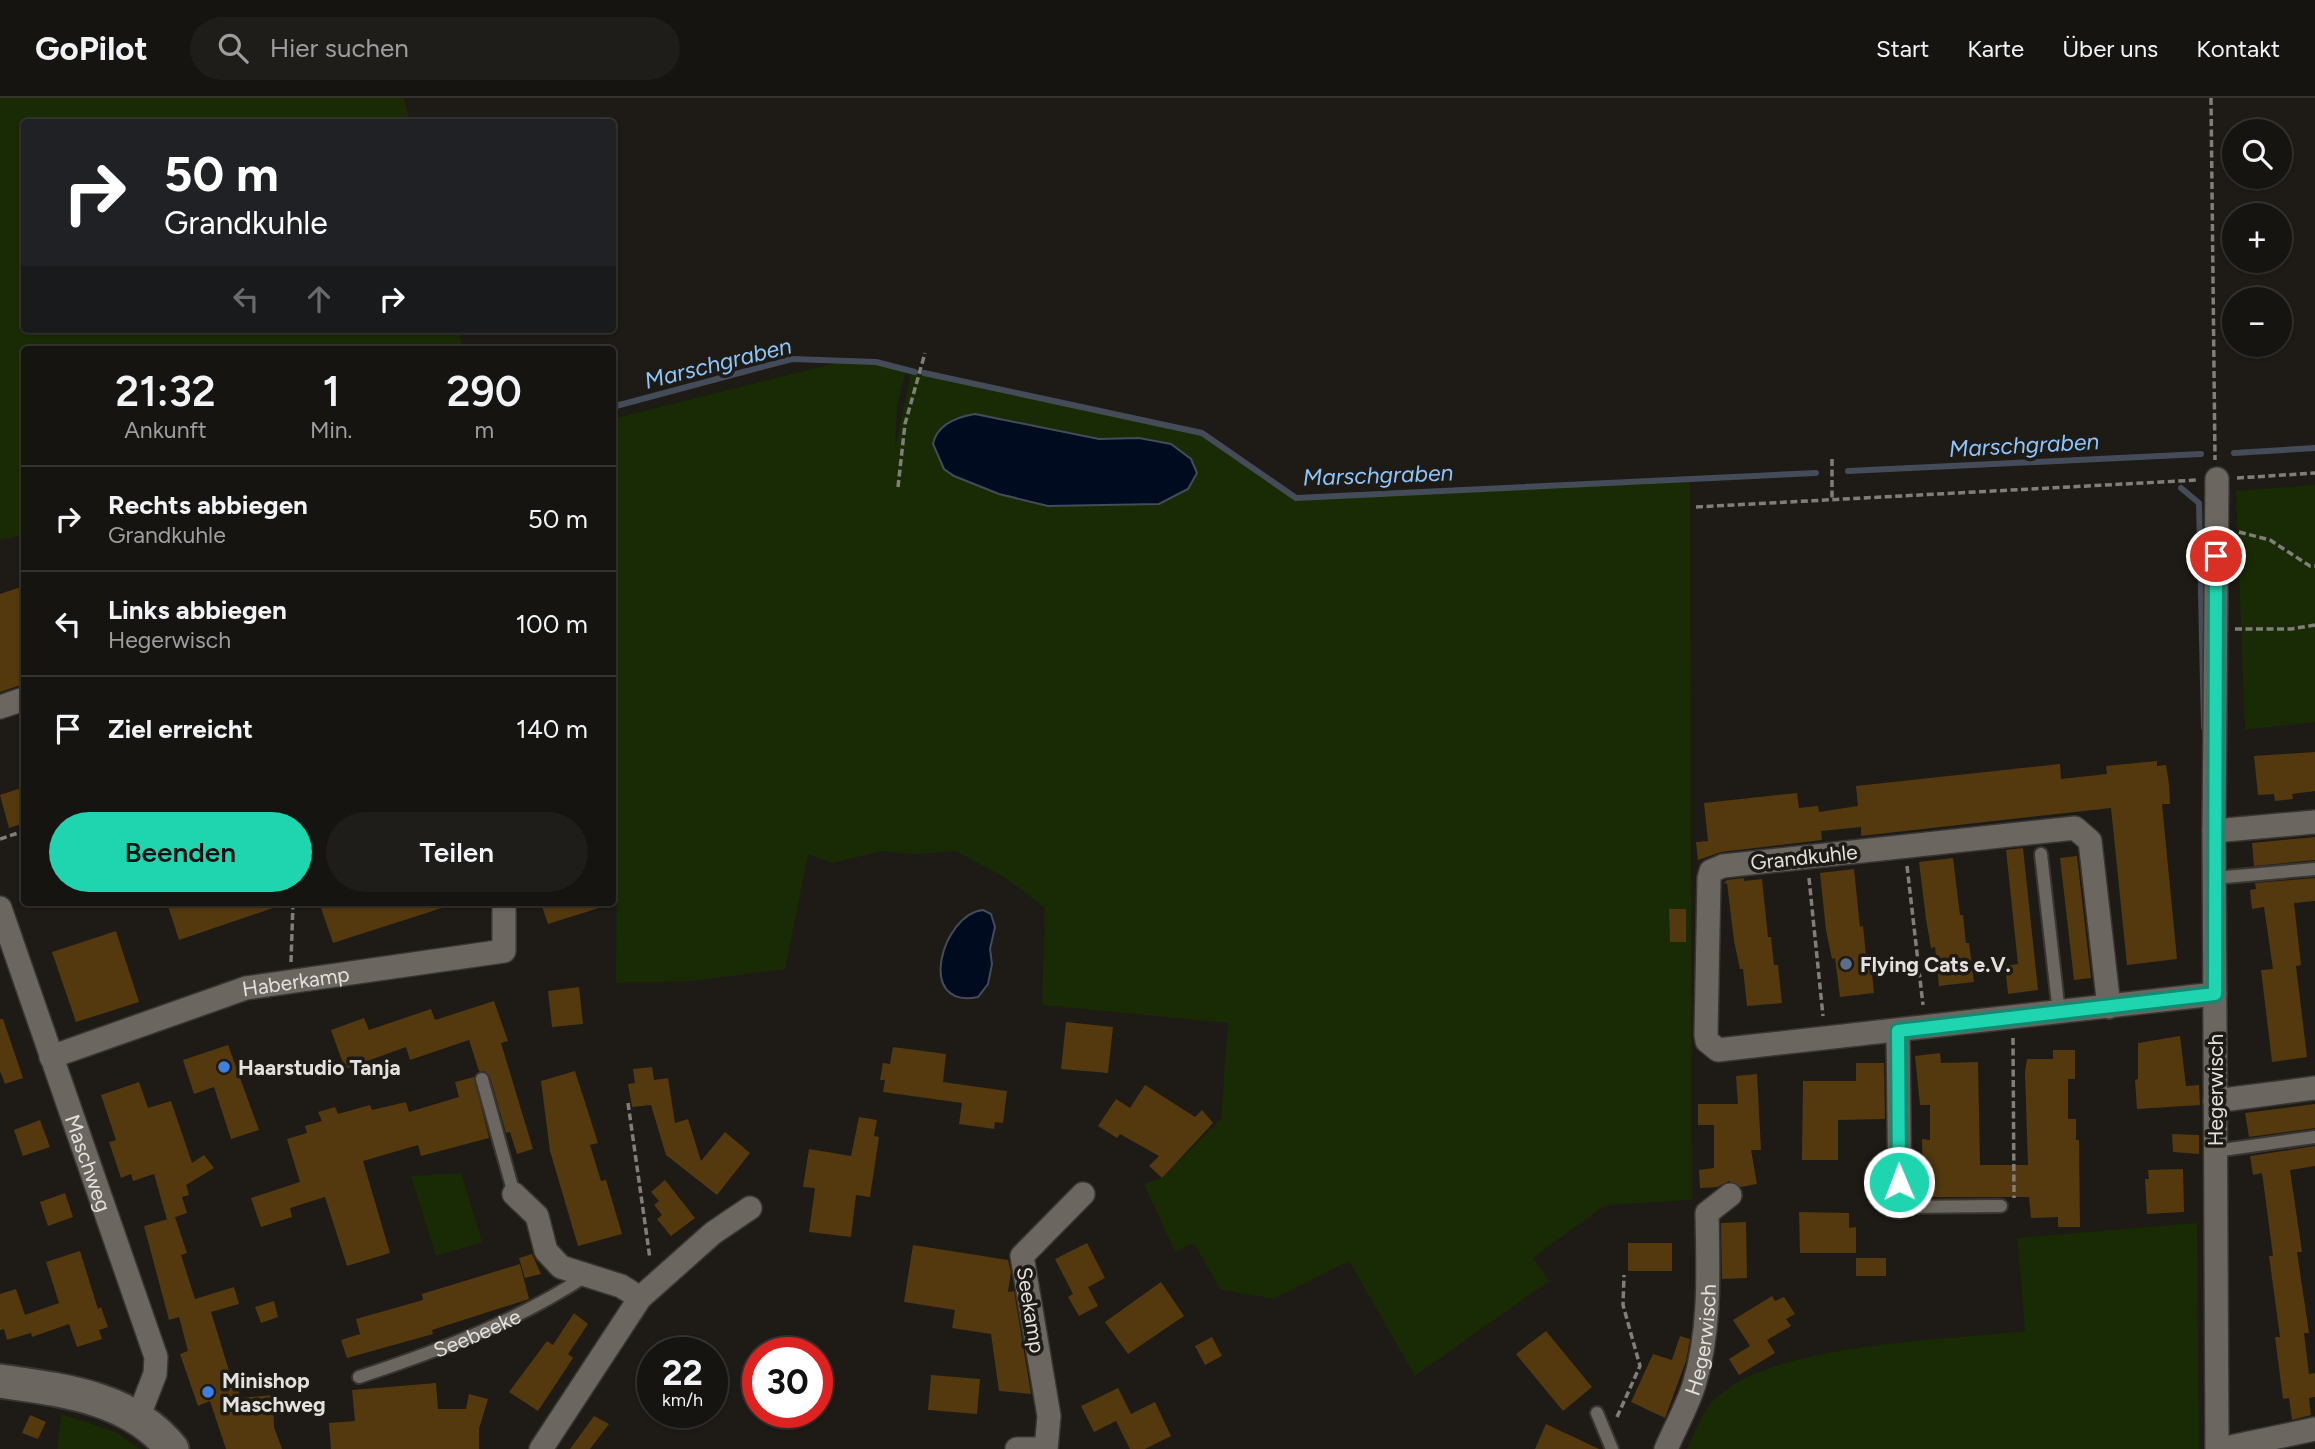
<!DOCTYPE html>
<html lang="de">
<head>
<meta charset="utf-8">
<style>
  :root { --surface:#161410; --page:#1f1d19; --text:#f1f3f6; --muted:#9e9e9f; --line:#353330; --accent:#1ed5b0 }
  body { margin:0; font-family:Figtree,sans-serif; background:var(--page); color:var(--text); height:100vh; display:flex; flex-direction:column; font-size:26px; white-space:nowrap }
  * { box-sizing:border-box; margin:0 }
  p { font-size:23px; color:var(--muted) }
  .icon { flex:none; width:38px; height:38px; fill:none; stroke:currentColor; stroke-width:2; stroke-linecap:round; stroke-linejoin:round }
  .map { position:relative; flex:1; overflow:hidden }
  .details { position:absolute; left:21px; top:248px; width:595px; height:560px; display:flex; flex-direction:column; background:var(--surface); border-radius:7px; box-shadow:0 2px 5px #0004,0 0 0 2px var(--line) }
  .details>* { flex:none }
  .banner { position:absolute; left:21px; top:21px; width:595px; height:214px; border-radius:7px; box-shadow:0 2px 5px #0004,0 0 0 2px var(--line); background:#202124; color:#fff; overflow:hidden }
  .buttons { position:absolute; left:2222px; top:21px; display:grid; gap:14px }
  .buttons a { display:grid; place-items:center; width:70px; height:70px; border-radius:50%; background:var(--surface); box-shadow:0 2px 5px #0004,0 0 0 2px var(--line); font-size:35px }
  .speed { position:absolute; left:637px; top:1239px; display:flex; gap:14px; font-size:35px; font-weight:700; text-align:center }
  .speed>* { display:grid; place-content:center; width:91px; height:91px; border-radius:50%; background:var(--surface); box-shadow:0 2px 5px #0004,0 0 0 2px var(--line); line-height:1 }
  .speed small { font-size:18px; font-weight:400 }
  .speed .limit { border:10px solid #d22; background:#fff; color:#111 }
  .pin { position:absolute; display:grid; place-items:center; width:60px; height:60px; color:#fff; margin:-30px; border:4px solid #fff; border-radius:50%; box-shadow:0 2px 7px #0007 }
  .me { position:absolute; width:77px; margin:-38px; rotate:359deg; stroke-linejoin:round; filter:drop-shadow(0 0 5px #0008) }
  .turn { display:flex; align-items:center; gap:24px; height:147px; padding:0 28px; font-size:32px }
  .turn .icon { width:91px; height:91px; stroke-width:2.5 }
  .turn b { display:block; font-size:49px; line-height:60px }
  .lanes { display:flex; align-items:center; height:66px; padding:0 28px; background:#0003; justify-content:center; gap:35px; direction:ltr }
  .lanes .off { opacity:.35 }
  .eta { display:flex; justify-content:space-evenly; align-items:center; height:119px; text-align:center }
  .eta b { font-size:42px; font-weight:600; line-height:49px }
  .button { display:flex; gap:14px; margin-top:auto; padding:14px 28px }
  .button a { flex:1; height:80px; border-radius:42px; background:var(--accent); color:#111; font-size:28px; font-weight:600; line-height:80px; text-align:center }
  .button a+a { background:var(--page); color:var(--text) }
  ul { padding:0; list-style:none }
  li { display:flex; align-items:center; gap:21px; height:105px; padding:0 28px; border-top:2px solid var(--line) }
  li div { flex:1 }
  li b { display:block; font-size:26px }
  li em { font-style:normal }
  header { display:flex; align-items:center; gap:42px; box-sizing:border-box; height:98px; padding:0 35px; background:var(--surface); border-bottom:2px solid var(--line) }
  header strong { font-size:33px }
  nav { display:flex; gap:38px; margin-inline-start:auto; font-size:24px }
  .search { width:490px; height:63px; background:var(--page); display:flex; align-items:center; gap:18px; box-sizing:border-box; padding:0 24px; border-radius:38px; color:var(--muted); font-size:26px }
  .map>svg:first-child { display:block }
</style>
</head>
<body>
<header>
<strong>GoPilot</strong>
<div class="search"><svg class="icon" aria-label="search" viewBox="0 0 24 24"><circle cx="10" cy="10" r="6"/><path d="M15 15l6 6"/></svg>Hier suchen</div>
<nav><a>Start</a><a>Karte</a><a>Über uns</a><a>Kontakt</a></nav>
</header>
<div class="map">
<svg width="2315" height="1351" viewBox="0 0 2315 1351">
  <rect width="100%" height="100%" fill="#1e1a15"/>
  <g fill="#192b04">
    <path d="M0,0H404L410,24H24V231H458L463,252H24V437L0,442Z"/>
    <path d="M876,264L906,272L897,308L895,352L911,274L1202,335L1296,400L1690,381L1692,1102L1605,1107L1533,1160L1549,1183L1415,1278L1349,1163L1274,1201L1220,1191L1194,1145L1175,1154L1144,1086L1162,1080L1221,1021L1228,925L1042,907L1045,810L1004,779L956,753L915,756L883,753L832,765L808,756L785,871L693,883L616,885L618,572L612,321L836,265Z"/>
    <path d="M2315,387V624L2245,632L2236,393Z"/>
    <path d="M461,1075L482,1144L436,1158L411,1078Z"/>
    <path d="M2197,1125L2199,1351H1687C1694,1337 1701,1316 1712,1304C1768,1244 1945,1243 2025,1233L2017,1140Z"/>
    <path d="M61,1316L114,1333L140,1351H57Z"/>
  </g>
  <g fill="#000b20" stroke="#444b59" stroke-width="2">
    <path d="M975,316L1099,341L1139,340L1171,346L1191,361L1197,375L1188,391L1159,406L1048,408L999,396L954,378L944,371L933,346C937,326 957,319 975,316Z"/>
    <path d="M983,812L991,816L995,829L990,851L992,866L988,886L978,899C915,912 942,816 983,812Z"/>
  </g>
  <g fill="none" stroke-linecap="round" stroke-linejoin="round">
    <g stroke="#444b59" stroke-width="6">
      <path d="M924,275L1202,335L1296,400L1816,375"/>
      <path d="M612,309L792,261L876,264L915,274"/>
      <path d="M2234,355L2315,350"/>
      <path d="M1848,373L2201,356"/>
      <path d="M2181,390L2199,405L2204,630"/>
    </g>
  </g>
  <g fill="#54390f">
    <path d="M24,488V586L0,594V496Z"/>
    <path d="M2315,654V693L2292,696L2293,701L2275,703L2274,696L2258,697L2254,658Z"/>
    <path d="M2157,663V668L2166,667L2169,686L2170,706H2162L2177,861L2127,867L2111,710L1861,738V729L1821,733L1822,742L1721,754L1698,762L1696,744L1708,743L1704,705L1797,695L1799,710L1818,708L1819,714L1858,708L1856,688L2060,666L2061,681L2107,676L2106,668Z"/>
    <path d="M24,689V725L9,730L0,697Z"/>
    <path d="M2315,739V762L2254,768L2252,745Z"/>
    <path d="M2023,750L2038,892L2008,896L2005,868L2018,866L2006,752Z"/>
    <path d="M2077,758L2091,880L2074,882L2060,760Z"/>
    <path d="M1953,760L1960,817H1963L1966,845H1969L1974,884L1939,888L1935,849L1931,850L1926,821L1919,764Z"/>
    <path d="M1854,771L1860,829L1863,828L1866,857L1870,856L1874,895L1840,899L1835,860L1832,861L1826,832L1820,775Z"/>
    <path d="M1744,780V783L1762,781L1768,839H1771L1774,867H1778L1782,905L1747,908L1743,871H1740L1734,843L1727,785L1723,786L1727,782Z"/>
    <path d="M2315,780V803L2294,805L2301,867L2296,868L2307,959L2272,964L2261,872L2273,871L2264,809L2252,811L2250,792L2256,791L2255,785Z"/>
    <path d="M167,805H279V808L179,842Z"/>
    <path d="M337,805H448V808L333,845L321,810Z"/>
    <path d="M541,805H602V809L548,826Z"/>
    <path d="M1669,811H1686V844H1670Z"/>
    <path d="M116,833L139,904L76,924L52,854Z"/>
    <path d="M579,889L583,926L552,929L548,893Z"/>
    <path d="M494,903L508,943L501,945L533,1051L517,1056L510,1034L506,1035L490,979L485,973H479L469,942L410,962L406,949L345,971L331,932L364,920L369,932L431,911L435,922Z"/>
    <path d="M0,921H3L23,980L5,986L0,973Z"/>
    <path d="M1066,924L1113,929L1108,975L1061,971Z"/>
    <path d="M2180,938L2186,988L2199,987L2200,1007L2137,1011L2135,982L2138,981V945Z"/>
    <path d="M228,947L259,1032L231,1041L214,989L194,996L183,962Z"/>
    <path d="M893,949L946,956L943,984L1007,993L1003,1025L995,1024L994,1031L959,1026L962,1005L883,994L885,982H880L883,965L890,966Z"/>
    <path d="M2053,952H2075V981H2068V1021H2076V1042H2079L2080,1129H2058V1119L2031,1120L2029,1099H1927V1081H1923L1922,1041L1930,1042V1007H1920L1915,958L1940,955L1941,965L1978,964L1980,1067H2028L2025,974L2027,961H2053Z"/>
    <path d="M1856,965H1884L1885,1021L1838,1022V1062H1802L1803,983H1856Z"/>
    <path d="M652,969L654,982L668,980L675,1025L688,1021L701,1063L725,1034L750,1055L717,1097L666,1057L651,1007L632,1009L628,986L635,985L633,971Z"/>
    <path d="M575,973L598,1045L590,1047L601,1083L606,1082L622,1136L578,1148L550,1053L541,983Z"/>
    <path d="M1757,976L1761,1052H1751L1757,1086L1741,1089L1729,1083L1717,1089L1700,1090L1699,1072L1714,1070V1027H1698V1006H1738L1736,978Z"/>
    <path d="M474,979L489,1040L421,1058L418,1047L363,1063L390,1155L347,1168L325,1099L290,1110L292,1119L261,1129L251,1100L300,1084L287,1041L307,1035L305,1028L322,1023L318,1014L335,1009L338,1016L370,1007L372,1012L406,1004L409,1014L459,999L455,984Z"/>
    <path d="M139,984L148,1010L171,1003L192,1065L204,1057L214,1070L186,1087L189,1097L182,1099L187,1115L167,1122L154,1076L133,1083L131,1076L121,1080L109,1044L116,1042L101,997Z"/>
    <path d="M1145,987L1195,1019L1202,1012L1213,1025L1162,1080L1149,1068L1159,1058L1120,1036L1117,1040L1098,1028L1116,1001L1130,1010Z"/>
    <path d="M2315,1006V1030L2249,1039L2245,1015Z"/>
    <path d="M859,1019L877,1022L874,1038L879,1039L870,1099L856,1097L851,1139L809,1134L815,1090L803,1089L809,1051L851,1058Z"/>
    <path d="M40,1022L50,1049L23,1058L14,1032Z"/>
    <path d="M2172,1036L2199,1037V1056L2173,1054Z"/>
    <path d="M2315,1048V1068L2290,1072L2302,1154H2297L2309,1235H2304L2309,1276L2315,1275V1299L2309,1300L2311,1317L2292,1322L2289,1300L2283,1301L2275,1239H2280L2269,1158H2273L2265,1097L2262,1075L2253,1077L2250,1058Z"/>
    <path d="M2183,1071L2184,1114L2147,1116L2145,1081H2149L2148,1072Z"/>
    <path d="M665,1082L695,1120L671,1138L657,1121L662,1117L654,1107L659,1103L651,1094Z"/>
    <path d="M65,1095L73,1119L48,1128L40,1104Z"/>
    <path d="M1799,1114L1849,1115V1130L1856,1129V1155H1800Z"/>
    <path d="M175,1119L187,1155L181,1157L195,1201L234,1189L239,1206L211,1214L231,1279H236L240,1300L273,1297L274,1329L282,1351H226L210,1303L198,1308L180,1256L188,1253L179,1219L169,1222L144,1128Z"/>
    <path d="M1746,1124L1747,1180L1722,1181L1721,1125Z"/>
    <path d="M1087,1145L1105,1180L1088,1189L1098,1208L1079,1218L1068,1199L1073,1196L1055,1161Z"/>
    <rect x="1628" y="1145" width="44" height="28"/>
    <path d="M913,1147L1008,1162L1011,1174L1008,1194L1014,1193L1031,1296L999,1293L991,1236L952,1230L955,1212L904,1204Z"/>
    <path d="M80,1153L98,1211L101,1209L108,1229L99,1232L102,1241L77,1249L69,1226L32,1239L31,1235L7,1242L4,1231L0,1232V1196L16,1191L25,1217L59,1205L46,1164Z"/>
    <path d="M532,1156L541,1176L525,1180L519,1160Z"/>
    <rect x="1856" y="1160" width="30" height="18"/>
    <path d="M520,1166L529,1201L432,1232L433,1236L347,1260L341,1242L360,1236L356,1221L423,1202L422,1196Z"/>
    <path d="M1161,1184L1184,1218L1128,1256L1105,1224Z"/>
    <path d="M1772,1198L1775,1203L1784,1199L1795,1216L1786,1221L1791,1228L1767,1242L1775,1255L1739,1277L1729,1261L1750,1248L1733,1222Z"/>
    <path d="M274,1203L278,1219L261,1225L255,1209Z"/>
    <path d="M574,1215L588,1226L568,1256L573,1260L538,1313L509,1294L547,1243L553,1247Z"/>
    <path d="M1546,1233L1592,1289L1563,1313L1516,1256Z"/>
    <path d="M1680,1238L1690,1241L1686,1263L1665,1320L1631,1304L1653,1256L1672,1262Z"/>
    <path d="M1212,1239L1222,1258L1205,1267L1195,1248Z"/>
    <path d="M931,1277L980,1281L977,1316L928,1312Z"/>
    <path d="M436,1285L438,1311H466L469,1296L488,1301L479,1331V1351H331L329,1325L355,1323L352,1292Z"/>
    <path d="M1118,1290L1131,1316L1155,1304L1171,1338L1145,1351H1130L1116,1323L1094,1334L1081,1308Z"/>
    <path d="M30,1317L46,1324L38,1341L22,1335Z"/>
    <path d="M594,1318L609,1326L590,1351H570Z"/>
    <path d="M1546,1326L1599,1351H1535Z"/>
  </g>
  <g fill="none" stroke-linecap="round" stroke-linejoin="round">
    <defs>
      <g id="service">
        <path d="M2041,756L2059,915"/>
        <path d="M2214,780L2315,771"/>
        <path d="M482,981L514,1096"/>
        <path d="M2215,1053L2315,1039"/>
        <path d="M1900,1109L2001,1108"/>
        <path id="s1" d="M359,1279C438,1253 518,1223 587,1177"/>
        <path d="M1597,1315L1612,1351"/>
      </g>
      <g id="minor">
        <path d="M0,609L24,601"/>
        <path d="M2214,733L2315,724"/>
        <path id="s2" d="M0,810L156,1259L155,1276L138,1320"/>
        <path d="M2109,909L2090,743L2075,730L1723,768L1711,773L1709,780L1706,937L1707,943L1718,952L2215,896"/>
        <path d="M1898,933L1900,1109"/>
        <path id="s3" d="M51,959L246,890L504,853V805"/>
        <path d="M2215,1003L2315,990"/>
        <path d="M514,1096L537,1118L546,1153L561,1169L621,1188L640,1200"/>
        <path d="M541,1351L640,1200L713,1135L750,1110"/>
        <path d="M1017,1351H1039"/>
        <path d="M1046,1351L1049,1318L1022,1158L1083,1096"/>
        <path id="s4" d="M1666,1351C1675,1330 1687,1309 1694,1287C1711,1231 1708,1173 1707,1115L1730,1097"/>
        <path d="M2217,1351L2214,733L2217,381"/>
        <path d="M2221,1351L2315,1331"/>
      </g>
      <path id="secondary" d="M0,1283C62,1292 131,1299 172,1351"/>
    </defs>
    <use href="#service" stroke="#383533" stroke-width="16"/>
    <use href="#minor" stroke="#383533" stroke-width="26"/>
    <use href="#secondary" stroke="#383533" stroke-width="37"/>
    <g stroke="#817e7a" stroke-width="3.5" stroke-dasharray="7 3.5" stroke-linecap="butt">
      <path d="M2211,0L2215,362"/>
      <path d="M1832,361V401"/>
      <path d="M2237,380L2315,375"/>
      <path d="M898,389L905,326L925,255"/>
      <path d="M1696,409L2198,382"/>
      <path d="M2239,434L2270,442L2310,468H2315"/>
      <path d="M2235,531H2291L2315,527"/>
      <path d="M0,741L24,733"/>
      <path d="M1907,768L1923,907"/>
      <path d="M1809,780L1823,918"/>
      <path d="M291,864L293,805"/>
      <path d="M2013,940L2014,1100"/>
      <path d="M628,1005L650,1161"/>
      <path d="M1617,1319L1640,1268L1623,1207L1624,1177"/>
    </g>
    <use href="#service" stroke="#6b665f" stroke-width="12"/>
    <use href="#minor" stroke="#6b665f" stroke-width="23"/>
    <use href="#secondary" stroke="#6b665f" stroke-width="33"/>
  </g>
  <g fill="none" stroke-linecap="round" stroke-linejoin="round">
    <defs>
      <path id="route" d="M1899,1084L1898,933L2215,896L2216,458"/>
    </defs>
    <use href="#route" stroke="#148a72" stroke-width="18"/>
    <use href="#route" stroke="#1ed5b0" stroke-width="12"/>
  </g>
  <circle fill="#5c6f8a" stroke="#1e1a15" stroke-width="2.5" cx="1846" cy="866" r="7"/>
  <g fill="#3f7fe0" stroke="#1e1a15" stroke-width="2.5">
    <circle cx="224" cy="969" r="7"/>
    <circle cx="208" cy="1294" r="7"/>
  </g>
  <g text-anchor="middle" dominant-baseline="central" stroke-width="7" stroke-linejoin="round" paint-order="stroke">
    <g font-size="21" fill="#e3e0dd" stroke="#1e1a15">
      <text transform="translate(1804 759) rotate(-6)">Grandkuhle</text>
      <text stroke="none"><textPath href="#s3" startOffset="257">Haberkamp</textPath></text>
      <text transform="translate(2215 992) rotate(-90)">Hegerwisch</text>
      <text stroke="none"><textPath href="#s2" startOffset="270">Maschweg</textPath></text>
      <text transform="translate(1031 1212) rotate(81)">Seekamp</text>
      <text stroke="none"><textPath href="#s1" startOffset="126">Seebeeke</textPath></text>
      <text stroke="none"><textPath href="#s4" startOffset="116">Hegerwisch</textPath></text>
    </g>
    <g font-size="21" font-weight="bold" fill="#e3e0dd" stroke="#1e1a15" text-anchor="start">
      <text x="1860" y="866">Flying Cats e.V.</text>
      <text x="238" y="969">Haarstudio Tanja</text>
      <text x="222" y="1282">Minishop<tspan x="222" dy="24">Maschweg</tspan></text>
    </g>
    <g font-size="23" font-style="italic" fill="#8dc6fd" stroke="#1e1a15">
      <text transform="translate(718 265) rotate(-14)">Marschgraben</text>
      <text transform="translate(2024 347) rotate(-3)">Marschgraben</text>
      <text transform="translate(1378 377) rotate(-2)">Marschgraben</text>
    </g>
  </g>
</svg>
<div class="buttons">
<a><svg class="icon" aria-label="search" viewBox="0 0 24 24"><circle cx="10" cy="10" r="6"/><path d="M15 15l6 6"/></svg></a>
<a>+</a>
<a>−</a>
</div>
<div class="speed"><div>22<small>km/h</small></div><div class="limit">30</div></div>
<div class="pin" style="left:2216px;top:458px;background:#d93025"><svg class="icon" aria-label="arrive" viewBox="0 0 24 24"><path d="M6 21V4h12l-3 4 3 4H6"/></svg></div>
<svg class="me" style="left:1899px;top:1084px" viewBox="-20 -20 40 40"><circle r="17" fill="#1ed5b0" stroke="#fff" stroke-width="3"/><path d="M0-11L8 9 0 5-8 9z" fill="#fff"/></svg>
<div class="banner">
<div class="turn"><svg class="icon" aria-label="right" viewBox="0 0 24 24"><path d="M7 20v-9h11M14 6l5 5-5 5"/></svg><div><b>50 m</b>Grandkuhle</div></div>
<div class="lanes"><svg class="icon off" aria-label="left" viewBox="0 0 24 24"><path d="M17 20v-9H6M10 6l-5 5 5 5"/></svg><svg class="icon off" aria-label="ahead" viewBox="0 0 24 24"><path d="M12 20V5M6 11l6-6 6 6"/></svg><svg class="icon" aria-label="right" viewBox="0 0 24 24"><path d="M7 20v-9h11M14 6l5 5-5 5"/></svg></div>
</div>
<section class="details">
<div class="eta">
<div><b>21:32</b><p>Ankunft</p></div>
<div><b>1</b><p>Min.</p></div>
<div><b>290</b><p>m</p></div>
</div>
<ul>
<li><svg class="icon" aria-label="right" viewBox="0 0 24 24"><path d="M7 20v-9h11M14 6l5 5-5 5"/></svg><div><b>Rechts abbiegen</b><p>Grandkuhle</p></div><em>50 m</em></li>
<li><svg class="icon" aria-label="left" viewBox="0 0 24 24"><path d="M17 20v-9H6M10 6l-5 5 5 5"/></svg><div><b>Links abbiegen</b><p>Hegerwisch</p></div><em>100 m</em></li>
<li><svg class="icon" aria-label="arrive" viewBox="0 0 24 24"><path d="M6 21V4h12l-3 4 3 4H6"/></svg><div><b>Ziel erreicht</b></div><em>140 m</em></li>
</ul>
<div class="button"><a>Beenden</a><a>Teilen</a></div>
</section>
</div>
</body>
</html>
